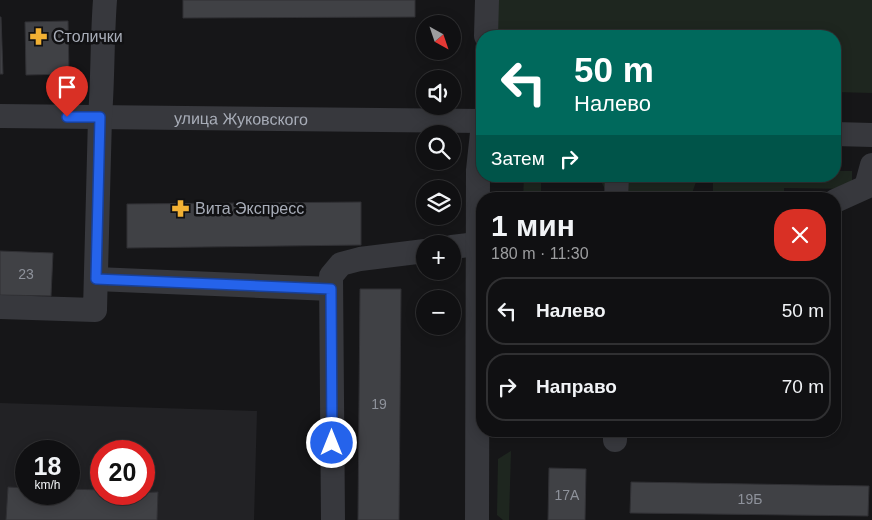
<!DOCTYPE html>
<html lang="ru">
<head>
<meta charset="utf-8">
<style>
  :root { --surface:#101012; --page:#19191b; --text:#f1f3f6; --muted:#9c9d9f; --line:#303032 }
  body { margin:0; font-family:Helvetica,sans-serif; background:var(--page); color:var(--text); height:100vh; display:flex; flex-direction:column; font-size:19px; white-space:nowrap }
  * { box-sizing:border-box; margin:0 }
  p { font-size:16px; color:var(--muted) }
  .icon { flex:none; width:28px; height:28px; fill:none; stroke:currentColor; stroke-width:2; stroke-linecap:round; stroke-linejoin:round }
  .map { position:relative; flex:1; overflow:hidden }
  .side { position:absolute; left:476px; top:192px; width:365px; height:245px; display:flex; flex-direction:column; background:var(--surface); border-radius:20px; box-shadow:0 2px 12px #0003,0 0 0 1px var(--line) }
  .side>* { flex:none }
  .banner { position:absolute; left:476px; top:30px; width:365px; height:152px; border-radius:20px; box-shadow:0 2px 12px #0003,0 0 0 1px var(--line); background:#00695c; color:#fff; overflow:hidden }
  .needle { width:32px; rotate:140deg }
  .buttons { position:absolute; left:416px; top:15px; display:grid; gap:10px }
  .buttons a { display:grid; place-items:center; width:45px; height:45px; border-radius:50%; background:var(--surface); box-shadow:0 2px 12px #0003,0 0 0 1px var(--line); font-size:25px }
  .speed { position:absolute; left:15px; top:440px; display:flex; gap:10px; font-size:25px; font-weight:700; text-align:center }
  .speed>* { display:grid; place-content:center; width:65px; height:65px; border-radius:50%; background:var(--surface); box-shadow:0 2px 12px #0003,0 0 0 1px var(--line); line-height:1 }
  .speed small { font-size:12px; font-weight:400 }
  .speed .limit { border:8px solid #d22; background:#fff; color:#111 }
  .pin { position:absolute; display:grid; place-items:center; width:42px; height:42px; color:#fff; margin:-51px -21px; border-radius:50% 50% 50% 0; rotate:-45deg; box-shadow:0 0 5px #0007 }
  .pin .icon { rotate:45deg }
  .me { position:absolute; width:55px; margin:-28px; rotate:0deg; stroke-linejoin:round; filter:drop-shadow(0 0 4px #0008) }
  .turn { display:flex; align-items:center; gap:18px; height:105px; padding:0 15px; font-size:22px }
  .turn .icon { width:65px; height:65px; stroke-width:2.5 }
  .turn b { display:block; font-size:35px; line-height:42px }
  .then { display:flex; align-items:center; height:48px; padding:0 15px; background:#0003; gap:10px; font-size:19px }
  .round { display:grid; place-items:center; flex:none; width:52px; height:52px; border-radius:20px; background:var(--page) }
  .head { display:flex; align-items:center; justify-content:space-between; height:85px; padding:0 15px }
  h1 { font-size:30px; font-weight:700; line-height:38px }
  ul { padding:0; list-style:none }
  li { display:flex; align-items:center; gap:15px; height:68px; margin:0 10px 8px; padding:0 5px; border:2px solid var(--line); border-radius:20px }
  li div { flex:1 }
  li b { display:block; font-size:19px }
  li em { font-style:normal }
  .map>svg:first-child { display:block }
</style>
</head>
<body>
<div class="map">
<svg width="872" height="520" viewBox="0 0 872 520">
  <rect width="100%" height="100%" fill="#161618"/>
  <path fill="#222225" fill-rule="evenodd" d="M0,403L257,411L254,520H0ZM26,451H69V494H26ZM101,451H144V494H101Z"/>
  <g fill="#1e261f">
    <path d="M497,0H872V93L835,92V36H496Z"/>
    <path d="M835,171H852V189L784,188V199H713V180L715,176H835Z"/>
    <path d="M524,176H541V199H523Z"/>
    <path d="M598,176H689L696,182L690,199H657L656,191L636,199H629L605,189Z"/>
    <path d="M511,451L509,520H503L497,515L498,459Z"/>
  </g>
  <g fill="#404145" stroke="#303034">
    <path d="M183,0H415V17L183,18Z"/>
    <path d="M0,17H1L3,74H0Z"/>
    <path d="M68,21L69,74L26,75L25,22Z"/>
    <path d="M361,202V245L127,248V204Z"/>
    <path d="M0,251L53,253L51,296L0,295Z"/>
    <path d="M360,289H401L399,520H358Z"/>
    <path d="M538,431H582V432Z"/>
    <path d="M549,468L586,469L585,520H548Z"/>
    <path d="M631,482L869,486L868,516L630,513Z"/>
    <path d="M8,487L26,488V494H69V489L101,490V494L158,492L157,520H6Z"/>
  </g>
  <g fill="none" stroke-linecap="round" stroke-linejoin="round">
    <g stroke="#37383d" stroke-width="24">
      <path d="M486,36L487,0"/>
      <path id="s1" d="M0,116L482,121"/>
      <path d="M835,134L872,135"/>
      <path d="M616,199L617,176"/>
      <path d="M835,201L866,187L872,165"/>
      <path d="M452,247L477,244"/>
      <path d="M96,279L331,289"/>
      <path d="M0,307L95,310L100,117C103,78 102,39 105,0"/>
      <path d="M615,440V431"/>
      <path d="M333,520L331,276L341,264L360,259L425,251"/>
      <path d="M477,520L478,170L482,133"/>
    </g>
  </g>
  <g fill="none" stroke-linecap="round" stroke-linejoin="round">
    <defs>
      <path id="route" d="M67,117H100L96,279L331,289L332,443"/>
    </defs>
    <use href="#route" stroke="#184099" stroke-width="12"/>
    <use href="#route" stroke="#2563eb" stroke-width="9"/>
  </g>
  <defs>
    <symbol id="pharmacy-bare" viewBox="-9 -9 18 18"><path d="M-2-6h4v4h4v4h-4v4h-4v-4h-4v-4h4Z" fill="#f2b134" stroke="#111113" stroke-width="2.5" paint-order="stroke"/></symbol>
  </defs>
  <g fill-rule="evenodd">
    <use href="#pharmacy-bare" x="26" y="24" width="25" height="25"/>
    <use href="#pharmacy-bare" x="168" y="196" width="25" height="25"/>
  </g>
  <g text-anchor="middle" dominant-baseline="central" stroke-width="5" stroke-linejoin="round" paint-order="stroke">
    <g font-size="14" fill="#8e929b">
      <text x="26" y="274">23</text>
      <text x="379" y="404">19</text>
      <text x="567" y="495">17А</text>
      <text x="750" y="499">19Б</text>
    </g>
    <g font-size="16" fill="#a8adb8" stroke="#111113" text-anchor="start">
      <text x="53" y="36">Столички</text>
      <text x="195" y="208">Вита Экспресс</text>
    </g>
    <g font-size="16" fill="#a8adb8" stroke="#111113">
      <text stroke="none"><textPath href="#s1" startOffset="241">улица Жуковского</textPath></text>
    </g>
  </g>
</svg>
<div class="buttons">
<a><svg class="needle" viewBox="-14 -14 28 28"><path d="M0-13l5 13h-10z" fill="#e53935"/><path d="M0 13l5-13h-10z" fill="#9c9d9f"/></svg></a>
<a><svg class="icon" aria-label="sound" viewBox="0 0 24 24"><path d="M4 9h4l5-4v14l-5-4H4zM17 9q2 3 0 6"/></svg></a>
<a><svg class="icon" aria-label="search" viewBox="0 0 24 24"><circle cx="10" cy="10" r="6"/><path d="M15 15l6 6"/></svg></a>
<a><svg class="icon" aria-label="layers" viewBox="0 0 24 24"><path d="M12 4l9 5-9 5-9-5zM3 14l9 5 9-5"/></svg></a>
<a>+</a>
<a>−</a>
</div>
<div class="speed"><div>18<small>km/h</small></div><div class="limit">20</div></div>
<div class="pin" style="left:67px;top:117px;background:#d93025"><svg class="icon" aria-label="arrive" viewBox="0 0 24 24"><path d="M6 21V4h12l-3 4 3 4H6"/></svg></div>
<svg class="me" style="left:332px;top:443px" viewBox="-20 -20 40 40"><circle r="17" fill="#2563eb" stroke="#fff" stroke-width="3"/><path d="M0-11L8 9 0 5-8 9z" fill="#fff"/></svg>
<div class="banner">
<div class="turn"><svg class="icon" aria-label="left" viewBox="0 0 24 24"><path d="M17 20v-9H6M10 6l-5 5 5 5"/></svg><div><b>50 m</b>Налево</div></div>
<div class="then">Затем<svg class="icon" aria-label="right" viewBox="0 0 24 24"><path d="M7 20v-9h11M14 6l5 5-5 5"/></svg></div>
</div>
<section class="side">
<div class="head"><div><h1>1 мин</h1><p>180 m · 11:30</p></div><a class="round" style="background:#d93025;color:#fff"><svg class="icon" aria-label="close" viewBox="0 0 24 24"><path d="M6 6l12 12M18 6L6 18"/></svg></a></div>
<ul>
<li><svg class="icon" aria-label="left" viewBox="0 0 24 24"><path d="M17 20v-9H6M10 6l-5 5 5 5"/></svg><div><b>Налево</b></div><em>50 m</em></li>
<li><svg class="icon" aria-label="right" viewBox="0 0 24 24"><path d="M7 20v-9h11M14 6l5 5-5 5"/></svg><div><b>Направо</b></div><em>70 m</em></li>
</ul>
</section>
</div>
</body>
</html>
